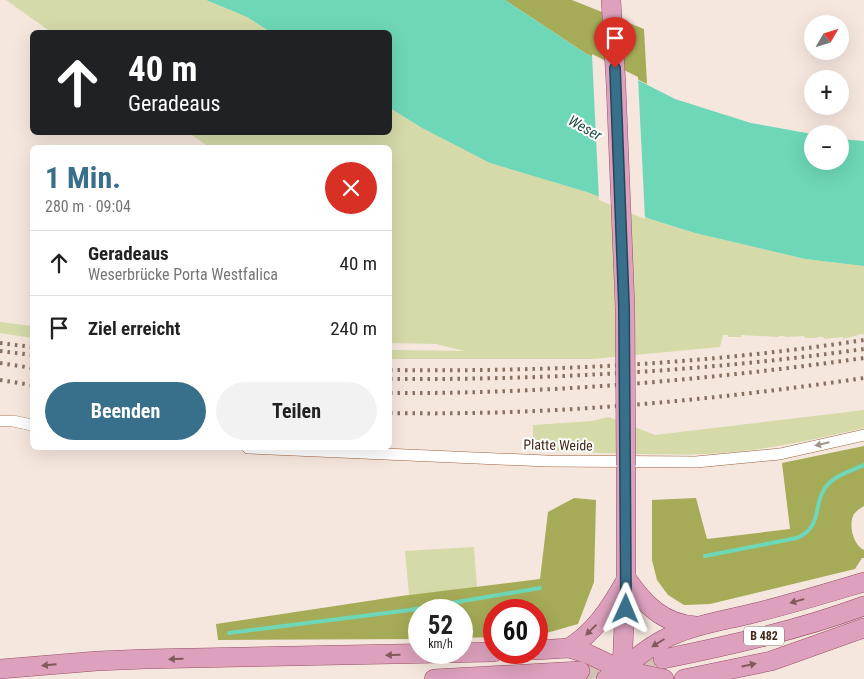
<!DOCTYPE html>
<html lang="de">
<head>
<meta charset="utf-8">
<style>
  :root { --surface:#fff; --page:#f2f2f2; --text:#222; --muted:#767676; --line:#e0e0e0; --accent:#386f8a }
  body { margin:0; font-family:"Roboto Condensed",sans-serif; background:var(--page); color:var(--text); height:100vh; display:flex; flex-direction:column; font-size:19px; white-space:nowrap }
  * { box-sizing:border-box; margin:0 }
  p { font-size:16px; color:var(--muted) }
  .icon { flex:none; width:28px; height:28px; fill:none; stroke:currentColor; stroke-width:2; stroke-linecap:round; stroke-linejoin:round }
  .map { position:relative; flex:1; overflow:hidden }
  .details { position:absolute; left:30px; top:145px; width:362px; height:305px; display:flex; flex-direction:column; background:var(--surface); border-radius:8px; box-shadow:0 5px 20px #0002 }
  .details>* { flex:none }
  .hud { position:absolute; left:30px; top:30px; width:362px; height:105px; border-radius:8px; box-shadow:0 5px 20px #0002; background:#202124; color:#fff; overflow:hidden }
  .needle { width:32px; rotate:51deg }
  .buttons { position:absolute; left:804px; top:15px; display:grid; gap:10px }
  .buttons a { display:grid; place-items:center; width:45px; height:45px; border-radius:50%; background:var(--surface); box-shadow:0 5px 20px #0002; font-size:25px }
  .speed { position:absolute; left:408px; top:599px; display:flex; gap:10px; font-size:25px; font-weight:700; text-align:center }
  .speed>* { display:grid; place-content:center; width:65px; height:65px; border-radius:50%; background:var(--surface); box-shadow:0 5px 20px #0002; line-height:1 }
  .speed small { font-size:12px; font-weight:400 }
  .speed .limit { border:8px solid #d22; background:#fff; color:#111 }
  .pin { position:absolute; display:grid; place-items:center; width:42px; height:42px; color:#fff; margin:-51px -21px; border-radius:50% 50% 50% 0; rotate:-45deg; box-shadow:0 0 5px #0007 }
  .pin .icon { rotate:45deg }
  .me { position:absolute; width:55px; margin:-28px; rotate:1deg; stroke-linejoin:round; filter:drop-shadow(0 0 4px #0008) }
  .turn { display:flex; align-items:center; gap:18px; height:105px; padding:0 15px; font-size:22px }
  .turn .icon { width:65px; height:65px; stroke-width:2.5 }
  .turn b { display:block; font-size:35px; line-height:42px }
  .round { display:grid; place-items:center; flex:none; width:52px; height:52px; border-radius:26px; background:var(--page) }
  .overview { display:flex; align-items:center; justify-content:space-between; height:85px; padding:0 15px }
  h1 { font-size:30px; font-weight:700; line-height:38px; color:var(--accent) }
  .cta { display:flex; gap:10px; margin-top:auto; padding:10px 15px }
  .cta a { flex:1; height:58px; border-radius:30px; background:var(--accent); color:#fff; font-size:20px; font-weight:700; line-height:58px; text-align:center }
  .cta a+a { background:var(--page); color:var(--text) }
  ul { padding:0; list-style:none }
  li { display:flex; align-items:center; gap:15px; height:65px; padding:0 15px; border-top:1px solid var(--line) }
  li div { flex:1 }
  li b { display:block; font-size:19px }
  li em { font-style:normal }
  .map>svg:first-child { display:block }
</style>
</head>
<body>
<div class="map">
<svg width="864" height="679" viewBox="0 0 864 679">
  <rect width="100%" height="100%" fill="#f6e7de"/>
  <g fill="#d5daa8">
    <path d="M6,0H206L247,17L270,32H51Z"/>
    <path d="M390,108L422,128L490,163L590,193L650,219L695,233L805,259L864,266V335L862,334L843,339V337L824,339L823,337H818L817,338H805L804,336L785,337V336H779V337L741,335V337H728V335H723L720,347L592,359H390V350L465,351L436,344L390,343V148L209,147L189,133L390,132Z"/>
    <path d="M0,322L32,326V338L0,333Z"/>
    <path d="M864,410V428C812,440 759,452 705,454C648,456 590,452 533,450V425L592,421L609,417L655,435Z"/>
    <path d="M474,547L477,588L409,595L405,551Z"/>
  </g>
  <g fill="#a5ab57">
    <path d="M505,0H572L644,29L647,84L585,53Z"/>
    <path d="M864,446V506C861,508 857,510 854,514C848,524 853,545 864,550V558H862L855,569L710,604L684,605L668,595L657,580L652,560V500L696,498L707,539L790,529L782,463Z"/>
    <path d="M574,498L596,500L594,582L578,624L536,636V610H494V637L461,638V610H419V639L218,640L216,624L401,596L540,579L548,512Z"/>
  </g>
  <path fill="#6ed7b8" d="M206,0H505L585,53L675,99L751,123L812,134V161H840V139L864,141V266L805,259L695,233L650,219L590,193L490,163L422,128L390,108V32H270L247,17Z"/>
  <path fill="#f6e7de" d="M592,54L638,77L645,219L599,200Z"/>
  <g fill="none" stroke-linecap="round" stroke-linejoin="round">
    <g stroke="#6ed7b8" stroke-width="4">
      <path d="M705,556L797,538C825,526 811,501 829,483C838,474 853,470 864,465"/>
      <path d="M229,633L410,610L540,588"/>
    </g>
    <path stroke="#d3c1b7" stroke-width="19" stroke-dasharray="19 9" stroke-linecap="butt" d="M580,671L663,659"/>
    <defs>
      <g id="minor">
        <path d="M0,421H13L32,425"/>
        <path d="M248,448L547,461L696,462L780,454L864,435"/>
      </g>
      <g id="primary">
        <path d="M611,0L616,85L625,307"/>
        <path d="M626,578C644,604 663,624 696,626"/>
        <path d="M569,648C595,632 610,608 625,582"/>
        <path d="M536,650L569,648L588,654L622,670L664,679"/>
        <path d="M663,659C731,645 799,630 864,606"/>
        <path d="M0,669L97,661L145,659L494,652"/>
        <path d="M622,670L626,578V465"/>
        <path d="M434,679L580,671"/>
        <path d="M606,679C629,666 648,645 673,635C698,624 727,620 754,613C791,604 827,593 864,582"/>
        <path d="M684,679L771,661L864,628"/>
      </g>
    </defs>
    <use href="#minor" stroke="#a0623a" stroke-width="12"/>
    <use href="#primary" stroke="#994e67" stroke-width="20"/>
    <use href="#minor" stroke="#fff" stroke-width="11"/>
    <use href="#primary" stroke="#dda1bd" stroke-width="19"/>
    <g stroke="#877062" stroke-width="4" stroke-dasharray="2.5 5" stroke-linecap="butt">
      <path d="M0,343L32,347"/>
      <path d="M0,351L32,355"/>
      <path d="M0,363L32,368"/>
      <path d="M390,370C549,372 707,364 864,340"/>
      <path d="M390,379C549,380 707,371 864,349"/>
      <path d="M0,380L32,385"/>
      <path d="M390,393C549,394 707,380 864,358"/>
      <path d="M390,413C549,416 707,401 864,378"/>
    </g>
    <defs>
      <path id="primary-bridge" d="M625,307L626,465"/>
    </defs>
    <use href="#primary-bridge" stroke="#994e67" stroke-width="20" stroke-linecap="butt"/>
    <use href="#primary-bridge" stroke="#dda1bd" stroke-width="19"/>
  </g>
  <defs><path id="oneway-solid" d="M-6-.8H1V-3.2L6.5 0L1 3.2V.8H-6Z" transform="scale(1.25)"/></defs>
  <use fill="#a2948c" href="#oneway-solid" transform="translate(822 444) rotate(167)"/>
  <g fill="#825a5b">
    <use href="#oneway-solid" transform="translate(797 601) rotate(164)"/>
    <use href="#oneway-solid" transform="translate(591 630) rotate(136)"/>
    <use href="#oneway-solid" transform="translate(658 643) rotate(148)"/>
    <use href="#oneway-solid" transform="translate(393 655) rotate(179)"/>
    <use href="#oneway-solid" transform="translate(176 659) rotate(179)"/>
    <use href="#oneway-solid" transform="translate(49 665) rotate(175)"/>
    <use href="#oneway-solid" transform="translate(749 665) rotate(-12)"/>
  </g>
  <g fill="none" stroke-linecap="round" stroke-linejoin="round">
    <defs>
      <path id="route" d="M615,68L624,307L626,609"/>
    </defs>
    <use href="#route" stroke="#24485a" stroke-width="12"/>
    <use href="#route" stroke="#386f8a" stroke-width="9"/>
  </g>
  <g text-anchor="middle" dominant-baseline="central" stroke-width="4" stroke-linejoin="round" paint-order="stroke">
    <rect fill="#fff" stroke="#7d6a5e" stroke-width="1" x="744" y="626.5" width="40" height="19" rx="4"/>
    <g font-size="12" font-weight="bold" fill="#452a19">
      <text x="764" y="636">B 482</text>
    </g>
    <g font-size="14" fill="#452a19" stroke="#fff">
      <text transform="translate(558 445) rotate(1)">Platte Weide</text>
    </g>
    <g font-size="15" font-style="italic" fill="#265346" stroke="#fff">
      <text transform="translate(585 128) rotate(29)">Weser</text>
    </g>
  </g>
</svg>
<div class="buttons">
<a><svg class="needle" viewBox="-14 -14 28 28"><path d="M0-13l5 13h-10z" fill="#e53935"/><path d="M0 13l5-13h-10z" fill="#767676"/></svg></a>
<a>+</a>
<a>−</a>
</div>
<div class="speed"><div>52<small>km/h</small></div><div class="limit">60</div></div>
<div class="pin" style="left:615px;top:68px;background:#d93025"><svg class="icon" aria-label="arrive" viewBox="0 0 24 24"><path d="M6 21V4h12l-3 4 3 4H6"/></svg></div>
<svg class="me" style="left:626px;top:609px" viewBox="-20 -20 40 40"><path d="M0-17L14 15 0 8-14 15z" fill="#386f8a" stroke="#fff" stroke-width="4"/></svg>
<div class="hud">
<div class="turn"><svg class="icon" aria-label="ahead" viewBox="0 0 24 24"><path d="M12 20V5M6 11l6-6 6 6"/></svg><div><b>40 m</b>Geradeaus</div></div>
</div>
<section class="details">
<div class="overview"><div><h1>1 Min.</h1><p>280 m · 09:04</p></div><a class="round" style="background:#d93025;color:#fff"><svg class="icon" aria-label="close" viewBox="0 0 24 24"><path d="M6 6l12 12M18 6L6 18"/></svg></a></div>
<ul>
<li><svg class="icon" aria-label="ahead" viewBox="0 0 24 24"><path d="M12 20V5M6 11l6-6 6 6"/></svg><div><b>Geradeaus</b><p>Weserbrücke Porta Westfalica</p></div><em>40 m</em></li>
<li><svg class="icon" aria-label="arrive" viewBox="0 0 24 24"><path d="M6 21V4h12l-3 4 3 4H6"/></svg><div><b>Ziel erreicht</b></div><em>240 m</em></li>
</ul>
<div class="cta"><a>Beenden</a><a>Teilen</a></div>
</section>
</div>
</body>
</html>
